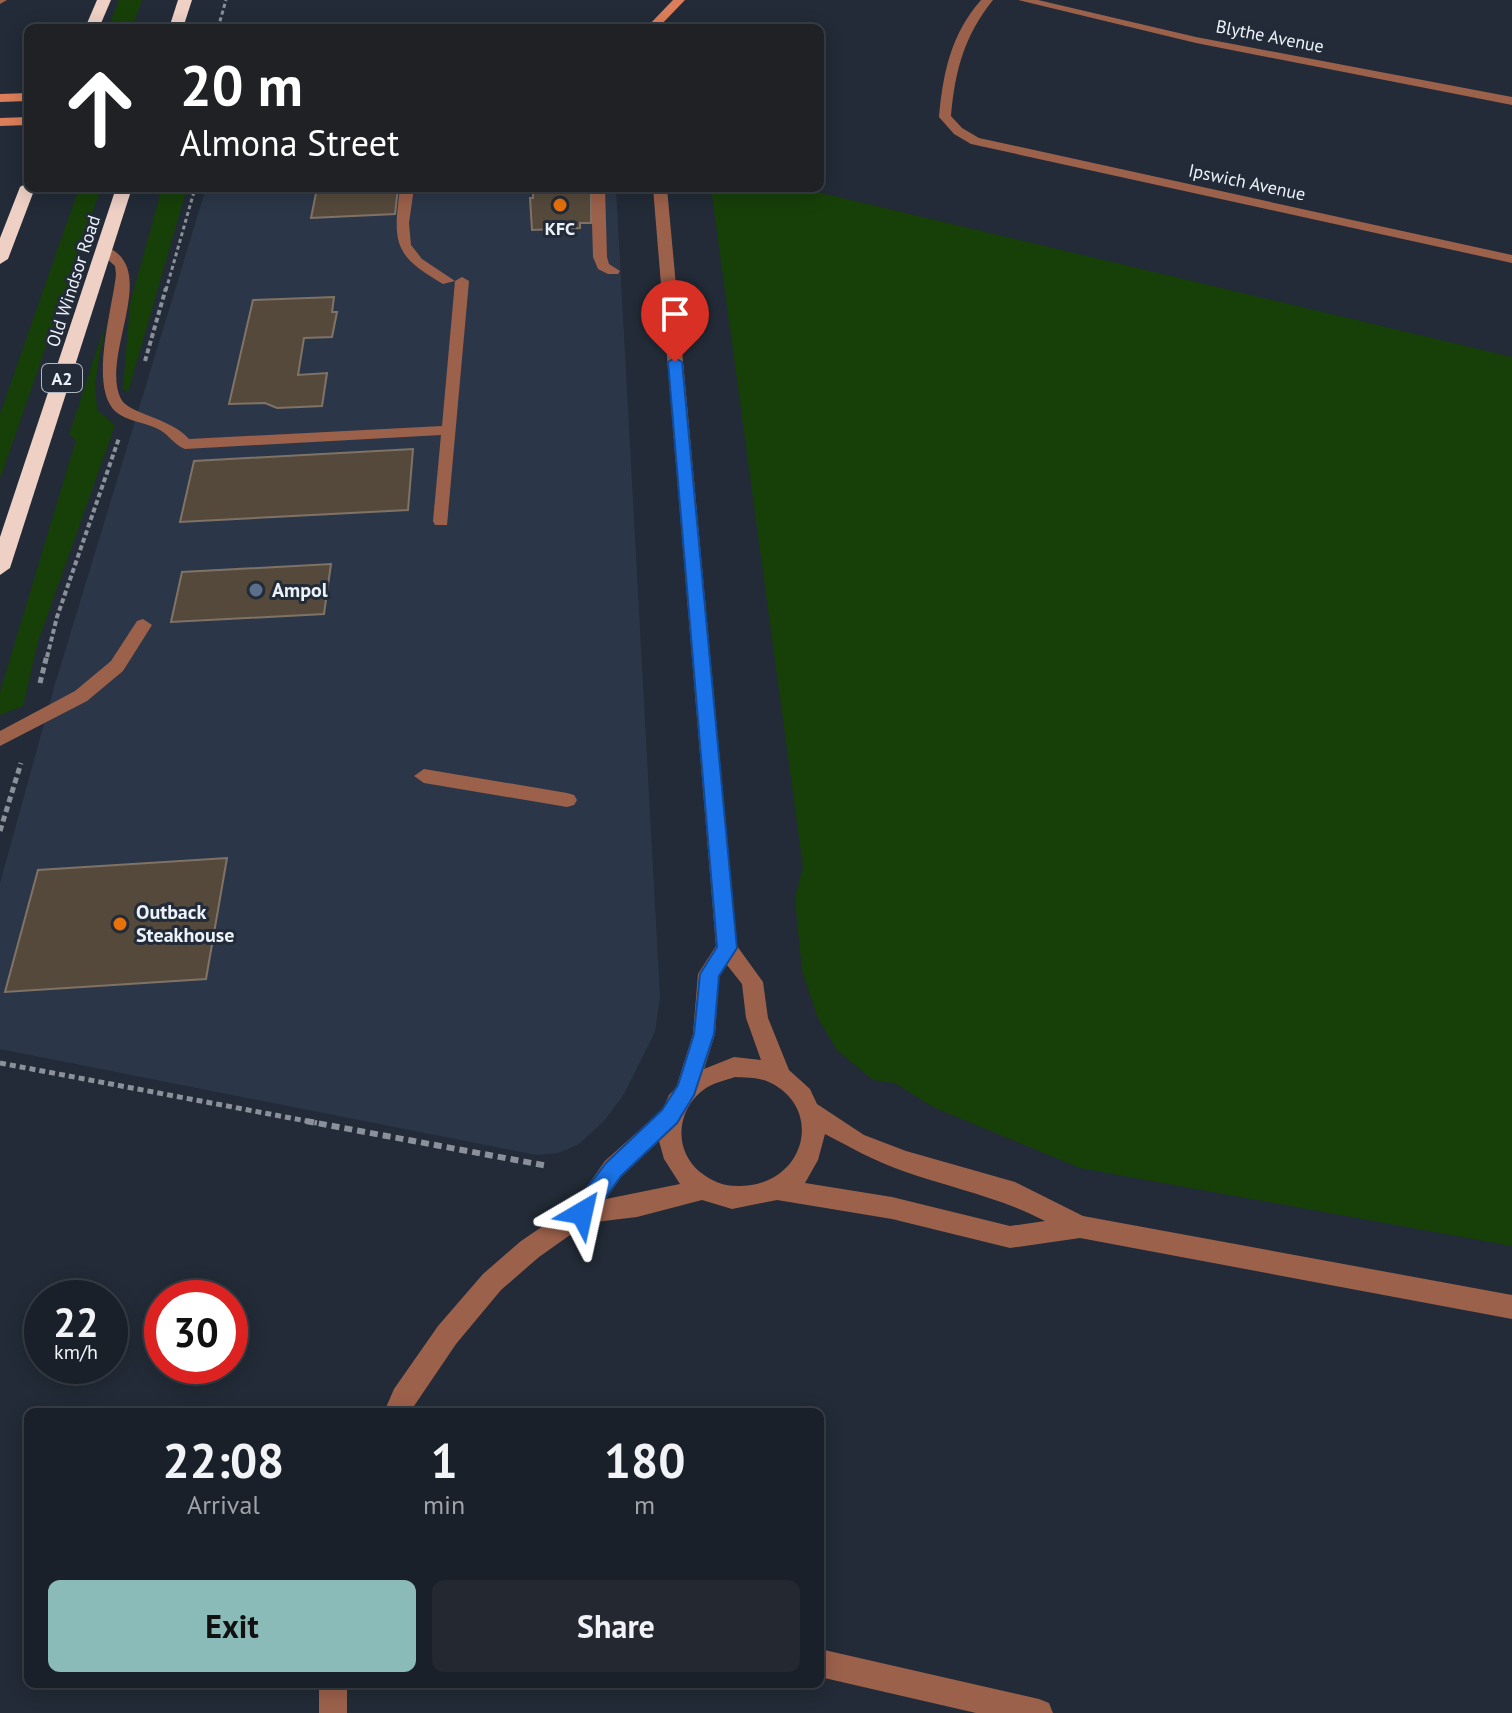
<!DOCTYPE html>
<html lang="en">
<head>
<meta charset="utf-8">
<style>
  :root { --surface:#1a2029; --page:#232831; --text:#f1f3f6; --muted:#9fa3a8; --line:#383e46; --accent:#8bbbb9 }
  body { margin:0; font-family:"PT Sans",sans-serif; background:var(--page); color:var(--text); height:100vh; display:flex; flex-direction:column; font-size:30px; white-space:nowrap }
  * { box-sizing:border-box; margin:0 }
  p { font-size:26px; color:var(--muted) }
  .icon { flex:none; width:44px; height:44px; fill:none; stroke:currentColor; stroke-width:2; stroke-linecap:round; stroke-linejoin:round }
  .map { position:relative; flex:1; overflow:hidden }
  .details { position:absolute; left:24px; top:1408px; width:800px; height:280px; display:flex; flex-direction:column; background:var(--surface); border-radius:12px; box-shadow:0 4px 20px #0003,0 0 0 2px var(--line) }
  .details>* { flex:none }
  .banner { position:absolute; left:24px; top:24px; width:800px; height:168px; border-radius:12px; box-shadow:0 4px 20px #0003,0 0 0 2px var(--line); background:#202124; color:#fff; overflow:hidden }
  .speed { position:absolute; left:24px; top:1280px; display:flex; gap:16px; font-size:40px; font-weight:700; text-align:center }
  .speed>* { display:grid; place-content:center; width:104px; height:104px; border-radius:50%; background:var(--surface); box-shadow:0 4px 20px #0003,0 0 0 2px var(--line); line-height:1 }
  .speed small { font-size:20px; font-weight:400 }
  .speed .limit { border:12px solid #d22; background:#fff; color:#111 }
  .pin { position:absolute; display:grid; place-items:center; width:68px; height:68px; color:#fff; margin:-82px -34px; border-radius:50% 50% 50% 0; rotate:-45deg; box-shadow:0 0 8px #0007 }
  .pin .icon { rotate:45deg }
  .me { position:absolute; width:88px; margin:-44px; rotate:36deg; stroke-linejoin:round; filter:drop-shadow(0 0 6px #0008) }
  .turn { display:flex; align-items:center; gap:28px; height:168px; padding:0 24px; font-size:36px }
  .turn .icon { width:104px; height:104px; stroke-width:2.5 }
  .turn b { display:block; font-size:56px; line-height:68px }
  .eta { display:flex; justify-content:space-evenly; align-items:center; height:136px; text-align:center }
  .eta b { font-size:48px; font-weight:700; line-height:56px }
  .cta { display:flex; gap:16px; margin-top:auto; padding:16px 24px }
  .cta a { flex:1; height:92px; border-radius:12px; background:var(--accent); color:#111; font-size:32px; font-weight:700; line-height:92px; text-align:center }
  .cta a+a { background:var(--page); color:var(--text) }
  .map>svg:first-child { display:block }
</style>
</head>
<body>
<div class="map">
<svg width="1512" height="1713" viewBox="0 0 1512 1713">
  <rect width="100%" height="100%" fill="#222b37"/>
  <path fill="#2b3748" d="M206,188H616L660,997L655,1032L624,1094L605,1120L579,1144L558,1153L536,1155L0,1049V883L55,684Z"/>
  <g fill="#174009">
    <path d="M119,0H142L133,25L108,28Z"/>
    <path d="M79,188H101L0,479V414Z"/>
    <path d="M162,188H187L128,392L123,389L130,304Z"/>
    <path d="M711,188H800L1512,357V1246L1080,1168L933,1107L895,1083L873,1080L837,1050L818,1018L802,971L795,898L803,867Z"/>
    <path d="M105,325L95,382L97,410L115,425L38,642L23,706L0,715V692L76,440L69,435Z"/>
  </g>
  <g fill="#55493c" stroke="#807366" stroke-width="2">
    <path d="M317,188H398L395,214L311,218Z"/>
    <path d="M533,188H591V223H580V228L532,230L530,198H533Z"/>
    <path d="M334,297L332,312H337L332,337L304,338L298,375L327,373L322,406L277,408L265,403L229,404L253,300Z"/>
    <path d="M413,449L408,510L180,522L194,461Z"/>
    <path d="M331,564L324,614L171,622L182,572Z"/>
    <path d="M227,858L206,979L5,992L38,870Z"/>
  </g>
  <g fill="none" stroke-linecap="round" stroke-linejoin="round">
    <g stroke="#8a919b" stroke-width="3" stroke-dasharray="4 3" stroke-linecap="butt">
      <path d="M218,28L226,0"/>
      <path d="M166,290L195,188"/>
    </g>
    <g stroke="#8a919b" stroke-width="4" stroke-dasharray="5 3" stroke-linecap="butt">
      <path d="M145,361L166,288"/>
      <path d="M47,657L57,617L119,438"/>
    </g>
    <g stroke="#8a919b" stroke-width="5" stroke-dasharray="6 4" stroke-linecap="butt">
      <path d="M40,683L47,655"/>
      <path d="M0,831L21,763"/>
      <path d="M0,1063L317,1123"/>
    </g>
    <path stroke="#8a919b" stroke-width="6" stroke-dasharray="8 5" stroke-linecap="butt" d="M306,1121L548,1166"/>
    <g fill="#9c614b" fill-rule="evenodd">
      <path d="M0,0H7L0,4Z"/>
      <path d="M400,188H414L409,223L411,245L422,259L455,281L462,277L469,281L447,525H435L433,521L441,435L185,449C174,445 168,433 156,428C143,422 127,421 116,412C88,388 113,307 116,274L115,266L97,250L104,246C163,266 99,356 121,399C129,414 171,418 189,439L442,426L455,281L443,284C393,255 393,243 400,188Z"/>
      <path d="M591,188H605L607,257L609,264L620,271L618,274H608L598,269L593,257Z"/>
      <path d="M143,619L152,625L123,671L87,701L0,746V731L75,691L111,661L137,621Z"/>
      <path d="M424,769L567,793L574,795L577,800L574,805L567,807L424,783L414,776Z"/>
    </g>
    <g fill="#9c614b" fill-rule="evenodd">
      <path d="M981,0H993C964,36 955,71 951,116L962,128L979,138L1512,255V263L971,144L954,134L939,117C943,73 951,34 981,0Z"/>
      <path d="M1018,0H1038L1196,37L1512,97V105L1196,43Z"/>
      <path d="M653,188H667L737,946L763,982L768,1018L789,1070L810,1089L817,1104L864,1135L906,1151L1015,1182L1083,1216L1512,1295V1319L1080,1238L1010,1248L892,1219L777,1200L732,1209L702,1200L637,1217L587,1223L539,1257L501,1290L456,1344L410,1412H384L394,1389L438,1326L483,1274L521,1241L574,1205L605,1161L663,1109L669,1095L676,1088L693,1034L698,974L716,946ZM727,965L742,984L746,1018L761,1060L734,1057L704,1069L715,1034L719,976ZM735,1077C746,1078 760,1077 771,1083C822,1109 806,1177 751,1185C730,1188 717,1185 700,1172C672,1149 677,1107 706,1088C714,1083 726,1080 735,1077ZM825,1134C850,1147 874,1161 903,1171C951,1188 999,1197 1045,1221L1010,1226L892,1197L805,1183L818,1160ZM659,1141L664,1159L680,1184L606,1199L621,1177Z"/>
      <path d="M820,1649L1039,1699L1049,1703L1053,1713H976L820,1677Z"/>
      <rect x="319" y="1684" width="28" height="29"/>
    </g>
    <g fill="#dc7e5a" fill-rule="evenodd">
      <path d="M673,0H685L658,28H646Z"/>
      <path d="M28,93V101L0,102V94Z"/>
      <path d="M28,117V125L0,126V118Z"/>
    </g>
    <g fill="#eed0c5" fill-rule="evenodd">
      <path d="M97,0H111L99,28H85Z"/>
      <path d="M178,0H192L183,28H169Z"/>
      <path d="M28,182V188H35L8,259L0,264V238L20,187Z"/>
      <path d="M116,188H132L10,568L0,575V537Z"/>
    </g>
  </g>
  <path fill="#1a73e8" stroke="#114b97" stroke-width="2" d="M675,358L682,362L737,948L719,976L714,1034L694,1095L677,1123L621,1176L590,1220L582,1223L574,1220L571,1213L574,1205L606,1163L662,1110L678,1085L694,1034L700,974L717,947L668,362Z"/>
  <g fill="#e8710a" stroke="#222b37" stroke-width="3">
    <circle cx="560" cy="205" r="8"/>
    <circle cx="120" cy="924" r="8"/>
  </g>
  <circle fill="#5c6f8a" stroke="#222b37" stroke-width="3" cx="256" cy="590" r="8"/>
  <g text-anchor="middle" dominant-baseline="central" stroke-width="6" stroke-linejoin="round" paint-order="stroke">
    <g font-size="18" fill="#ecf2fa" stroke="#222b37">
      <text transform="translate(1270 36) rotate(11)">Blythe Avenue</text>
      <text transform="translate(1247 182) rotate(12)">Ipswich Avenue</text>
      <text transform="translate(73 281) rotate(-72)">Old Windsor Road</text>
    </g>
    <g font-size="18" font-weight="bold" fill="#ecf2fa" stroke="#222b37">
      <text x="560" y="228">KFC</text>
    </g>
    <rect fill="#222b37" stroke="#afb6c0" stroke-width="2" x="42" y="364" width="40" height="28" rx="6"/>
    <g font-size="18" font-weight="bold" fill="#ecf2fa">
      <text x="62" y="378">A2</text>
    </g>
    <g font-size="20" font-weight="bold" fill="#ecf2fa" stroke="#222b37" text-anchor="start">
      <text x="272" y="590">Ampol</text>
      <text x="136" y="912">Outback<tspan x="136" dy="23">Steakhouse</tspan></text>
    </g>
  </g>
</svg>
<div class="speed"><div>22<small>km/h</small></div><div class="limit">30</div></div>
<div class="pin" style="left:675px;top:362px;background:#d93025"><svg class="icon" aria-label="arrive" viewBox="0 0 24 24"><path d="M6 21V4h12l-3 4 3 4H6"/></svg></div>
<svg class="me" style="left:582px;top:1213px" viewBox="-20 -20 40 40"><path d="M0-17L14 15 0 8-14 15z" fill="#1a73e8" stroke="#fff" stroke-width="4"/></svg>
<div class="banner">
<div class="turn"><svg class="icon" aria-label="ahead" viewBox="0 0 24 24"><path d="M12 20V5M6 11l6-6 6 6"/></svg><div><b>20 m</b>Almona Street</div></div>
</div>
<section class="details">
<div class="eta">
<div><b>22:08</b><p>Arrival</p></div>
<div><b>1</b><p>min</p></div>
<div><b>180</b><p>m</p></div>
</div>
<div class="cta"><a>Exit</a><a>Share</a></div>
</section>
</div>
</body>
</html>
